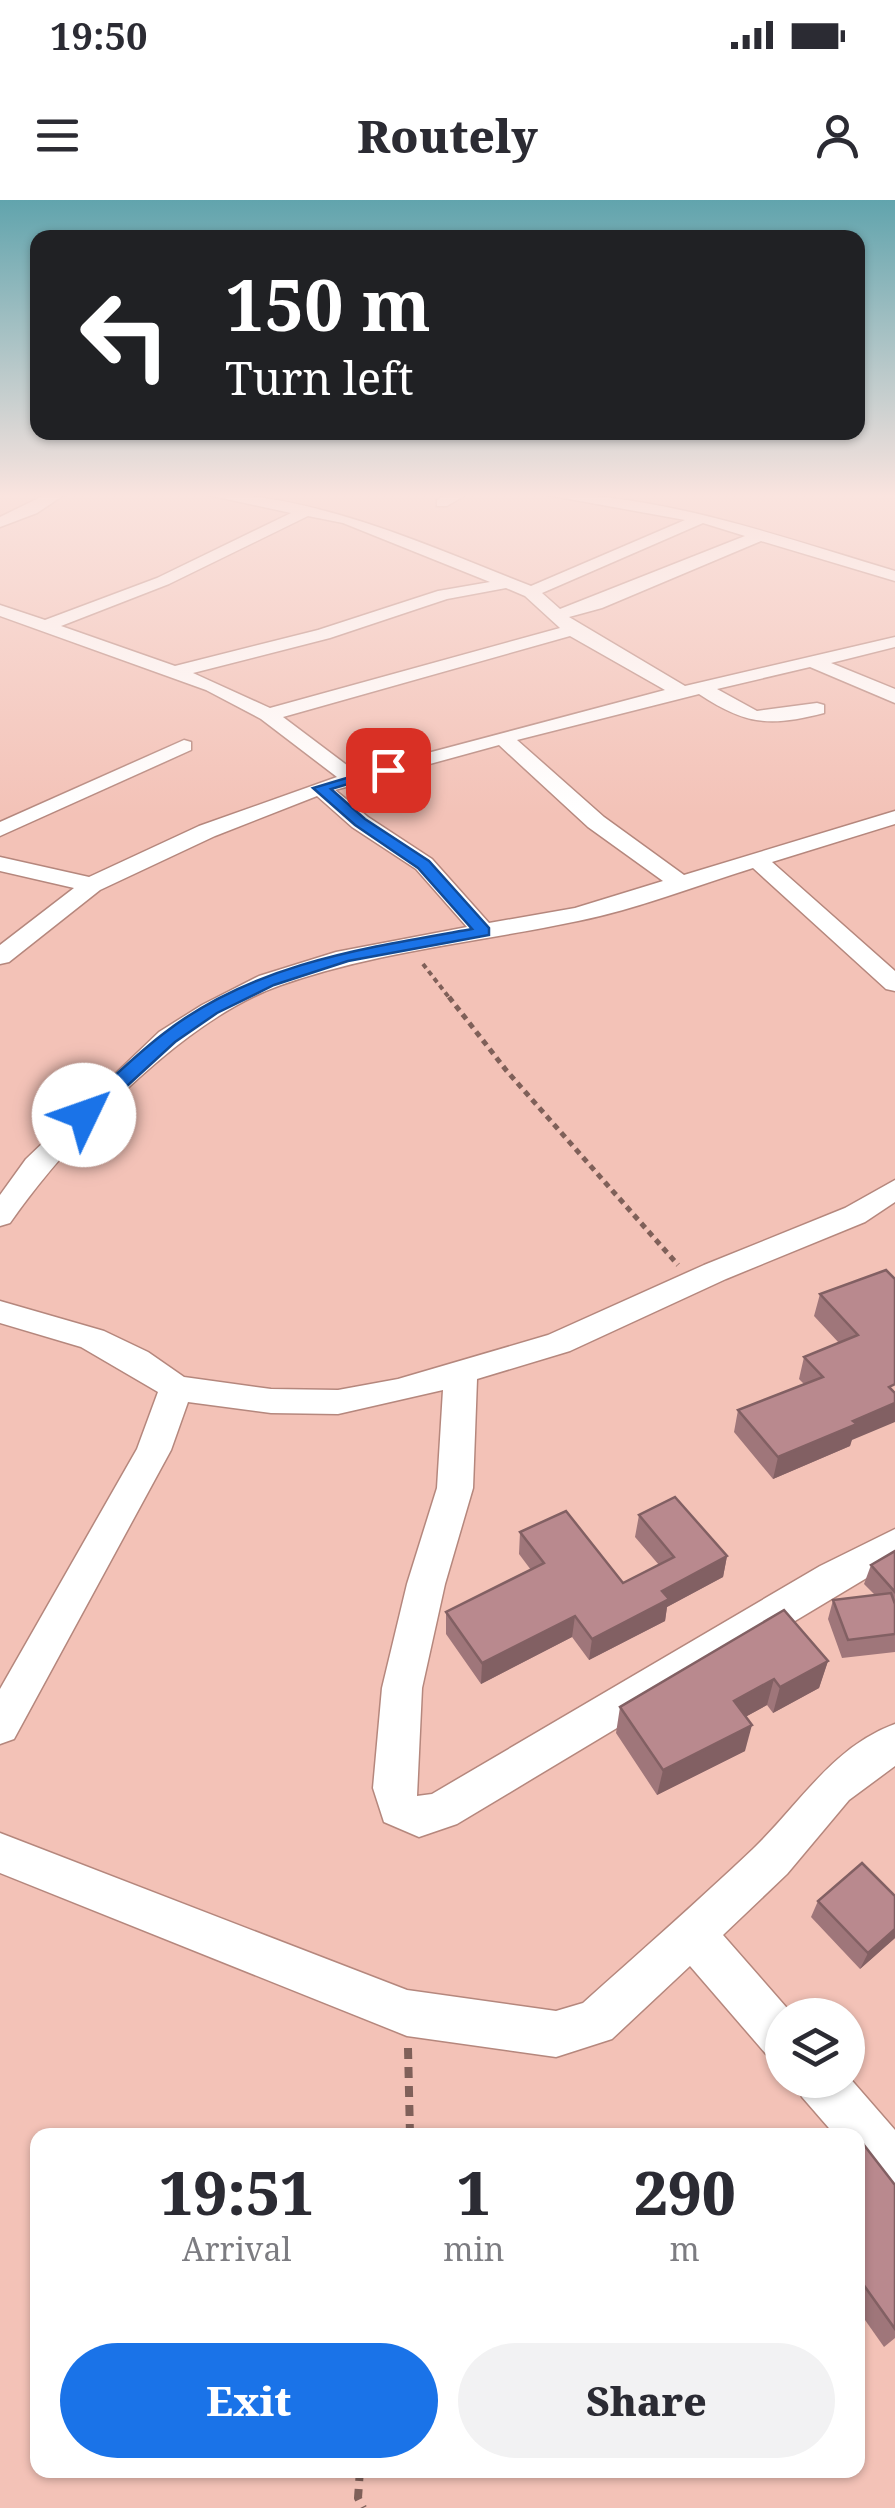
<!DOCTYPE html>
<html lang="en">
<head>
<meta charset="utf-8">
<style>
  :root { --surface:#fff; --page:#f2f2f3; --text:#2b2b33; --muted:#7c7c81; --accent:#1a73e8 }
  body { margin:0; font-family:"Noto Serif",serif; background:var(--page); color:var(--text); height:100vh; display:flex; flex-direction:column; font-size:38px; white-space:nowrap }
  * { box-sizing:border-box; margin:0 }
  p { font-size:32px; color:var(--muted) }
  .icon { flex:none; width:55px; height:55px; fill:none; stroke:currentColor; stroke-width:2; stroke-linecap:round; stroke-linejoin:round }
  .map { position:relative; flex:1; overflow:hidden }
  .drawer { position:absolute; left:30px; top:1928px; width:835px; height:350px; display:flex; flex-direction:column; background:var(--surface); border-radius:20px; box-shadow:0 2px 8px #0004 }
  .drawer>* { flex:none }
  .banner { position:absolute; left:30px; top:30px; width:835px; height:210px; border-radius:20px; box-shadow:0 2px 8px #0004; background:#202124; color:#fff; overflow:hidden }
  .fabs { position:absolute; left:765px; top:1798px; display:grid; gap:20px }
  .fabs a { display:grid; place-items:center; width:100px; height:100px; border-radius:50%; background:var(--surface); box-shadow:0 2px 8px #0004; font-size:50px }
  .pin { position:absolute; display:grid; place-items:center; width:85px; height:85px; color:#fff; margin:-42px; border-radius:20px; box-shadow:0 5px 15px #0006 }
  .me { position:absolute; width:110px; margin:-55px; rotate:48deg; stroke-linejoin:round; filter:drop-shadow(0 0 8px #0008) }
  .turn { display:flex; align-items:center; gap:35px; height:210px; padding:0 30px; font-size:45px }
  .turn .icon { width:130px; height:130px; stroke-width:2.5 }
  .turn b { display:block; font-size:70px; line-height:85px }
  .eta { display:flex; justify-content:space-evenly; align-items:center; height:170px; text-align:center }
  .eta b { font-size:60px; font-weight:800; line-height:70px }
  .cta { display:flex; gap:20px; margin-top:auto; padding:20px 30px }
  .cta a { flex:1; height:115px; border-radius:60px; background:var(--accent); color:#fff; font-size:40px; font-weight:800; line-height:115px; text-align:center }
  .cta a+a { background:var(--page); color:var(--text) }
  .status { display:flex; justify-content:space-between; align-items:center; height:70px; padding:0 50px; background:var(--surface); direction:ltr }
  .status svg { height:28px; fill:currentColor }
  header { display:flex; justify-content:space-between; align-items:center; height:130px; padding:0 30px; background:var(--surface); font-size:45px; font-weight:800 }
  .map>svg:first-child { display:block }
</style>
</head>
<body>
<div class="status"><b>19:50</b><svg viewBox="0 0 49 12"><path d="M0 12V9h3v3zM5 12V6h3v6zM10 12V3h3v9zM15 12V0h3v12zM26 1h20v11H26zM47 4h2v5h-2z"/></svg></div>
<header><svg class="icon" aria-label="menu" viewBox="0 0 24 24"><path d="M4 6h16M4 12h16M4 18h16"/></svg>Routely<svg class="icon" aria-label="person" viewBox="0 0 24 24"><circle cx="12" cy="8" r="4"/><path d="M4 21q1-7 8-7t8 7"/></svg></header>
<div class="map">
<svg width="895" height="2308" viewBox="0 0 895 2308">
  <rect width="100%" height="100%" fill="#f3c2b7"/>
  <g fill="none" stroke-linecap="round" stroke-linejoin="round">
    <defs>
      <g id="minor">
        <path d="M49,293H67L37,313L0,327V317Z"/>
        <path d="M199,293C316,293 423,344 531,386L685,320L536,293C660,293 778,336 895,371V381L761,341L602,408L569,417L685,486L895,437V447L831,463L895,489V503L810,467L717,489L757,511L817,503L824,505V513C769,527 746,525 699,494L517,540L604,617L684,675L895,611V624L772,662L895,771V791L886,789L753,668C695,686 637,709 578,721C479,742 377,751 281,785C183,819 69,939 10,1023L0,1026V995L26,959L159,832L202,805L259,776L336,752L467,727L416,669L352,627L317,596L215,636L100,690L9,762L0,764V745L74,688L0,671V657L89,677L199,626L337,577L261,519L206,490L0,416V405L45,420L157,378L291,313ZM308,316L343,323L490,382L438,391L318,430L175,466L61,426L169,384ZM703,323L745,336L560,409L542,393ZM506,388L525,396L560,428L270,508L193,473L330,438L447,399ZM570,436L665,490L356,572L283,517ZM499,545L588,627L663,681L575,708L489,723L432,659L368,617L335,590Z"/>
        <path d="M450,293H469L447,306H437V300Z"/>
        <path d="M184,540L191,542V550L0,636V622Z"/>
        <path d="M895,980V1002L865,1022L726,1079L570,1151L477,1179L473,1288L445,1384L422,1488L417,1596L432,1594L820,1366L895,1329V1361L457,1624L419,1637L384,1622L373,1588L382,1488L407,1384L437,1288L443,1190L338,1214L271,1213L188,1202L171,1250L14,1539L0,1544V1489L137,1249L158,1192L81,1147L0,1123V1101L104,1131L148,1152L184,1177L271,1189L338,1190L398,1179L548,1135L704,1065L845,1008Z"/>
        <path d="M895,1524V1566L849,1600L787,1674L723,1735L793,1815H782V1861L766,1854L690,1766L612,1839L556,1857L407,1836L0,1673V1633L407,1790L556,1811L583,1803C640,1752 698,1701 753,1649C799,1605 832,1547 895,1524Z"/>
        <path d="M848,1876L895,1930V1992L878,1984L858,1961V1935H835L802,1897L795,1880H848Z"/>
      </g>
    </defs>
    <use href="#minor" stroke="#b5877d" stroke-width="3"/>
    <path stroke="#7f6059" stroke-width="4" stroke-dasharray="5 4" stroke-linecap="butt" d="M423,764L451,800"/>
    <path stroke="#7f6059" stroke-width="5" stroke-dasharray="6 5" stroke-linecap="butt" d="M449,797L506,870L678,1065"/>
    <g stroke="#7f6059" stroke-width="8" stroke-dasharray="11 8" stroke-linecap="butt">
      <path d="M408,1848L410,1935"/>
      <path d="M360,2270L358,2298L363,2308"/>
    </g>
    <use href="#minor" fill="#fff" fill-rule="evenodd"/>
  </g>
  <g fill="#9f767a">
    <path d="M886,1070L850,1246L773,1279L734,1232L738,1210L804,1184L799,1179L804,1157L839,1143L814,1116L820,1094Z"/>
    <path d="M639,1315L727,1356L723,1377L667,1407L665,1421L589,1460L572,1437L481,1484L446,1434V1412L531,1370L519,1354L520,1332L623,1383L659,1365L635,1337Z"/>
    <path d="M895,1351V1452L842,1458L828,1419L833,1400L875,1395L864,1384L871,1365Z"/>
    <path d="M828,1461L819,1488L773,1513L767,1505L745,1517V1551L657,1595L616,1533L620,1507Z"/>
    <path d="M895,1696V1738L860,1769L811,1717L818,1701Z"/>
    <path d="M858,1951L895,1985V2138L884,2147L858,2110Z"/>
  </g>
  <g fill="#826063">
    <path d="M895,1203V1222L852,1240L850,1246L773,1279L778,1257L853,1221Z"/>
    <path d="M727,1356L723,1377L667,1407L665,1421L589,1460L592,1439L662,1391Z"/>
    <path d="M575,1416L572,1437L481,1484L482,1463Z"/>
    <path d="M828,1461L819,1488L773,1513L780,1487Z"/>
    <path d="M774,1479L767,1505L727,1527L734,1501Z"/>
    <path d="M752,1525L745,1551L657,1595L663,1570Z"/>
    <path d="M895,1729V1738L860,1769L868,1753Z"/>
  </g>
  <g fill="#b9898e" stroke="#826063" stroke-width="2.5">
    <path d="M886,1070L895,1079V1184L889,1187L895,1193V1203L853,1221L857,1224L778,1257L738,1210L823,1177L804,1157L858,1135L820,1094Z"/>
    <path d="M675,1297L727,1356L662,1391L669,1399L592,1439L575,1416L482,1463L446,1412L544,1363L520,1332L566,1311L623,1383L674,1357L639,1315Z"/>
    <path d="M895,1351V1392L871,1365Z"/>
    <path d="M891,1393L895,1404V1434L848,1440L833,1400Z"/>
    <path d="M784,1410L828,1461L780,1487L774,1479L734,1501L752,1525L663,1570L620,1507Z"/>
    <path d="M862,1663L895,1696V1729L868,1753L818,1701Z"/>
    <path d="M864,1945L895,1985V2129L858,2077V1951Z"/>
  </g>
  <linearGradient id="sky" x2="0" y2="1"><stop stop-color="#61a4ad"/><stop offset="0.48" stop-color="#fae4df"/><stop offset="1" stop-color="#fae4df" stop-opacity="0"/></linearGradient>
  <rect width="895" height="616" fill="url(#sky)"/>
  <path fill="#1a73e8" stroke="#114b97" stroke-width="2.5" d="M383,567L396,570L331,589L365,619L429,661L489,728V735L348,761L274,785L217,813L175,842L91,919H77V911C105,885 133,857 163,834C252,764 364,748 472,729L418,668L355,625L313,588Z"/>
</svg>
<div class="fabs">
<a><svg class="icon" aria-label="layers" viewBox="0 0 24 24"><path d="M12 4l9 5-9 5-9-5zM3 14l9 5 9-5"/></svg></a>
</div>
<div class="pin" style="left:388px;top:570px;background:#d93025"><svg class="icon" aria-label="arrive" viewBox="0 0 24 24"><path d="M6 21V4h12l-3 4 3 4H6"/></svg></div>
<svg class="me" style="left:84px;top:915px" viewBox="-20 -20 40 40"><circle r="19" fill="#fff"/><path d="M0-13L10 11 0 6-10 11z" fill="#1a73e8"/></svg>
<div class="banner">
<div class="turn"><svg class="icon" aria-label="left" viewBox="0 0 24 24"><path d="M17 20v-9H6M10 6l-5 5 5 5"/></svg><div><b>150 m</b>Turn left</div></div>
</div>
<section class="drawer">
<div class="eta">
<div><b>19:51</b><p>Arrival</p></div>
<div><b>1</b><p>min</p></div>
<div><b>290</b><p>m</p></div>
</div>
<div class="cta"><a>Exit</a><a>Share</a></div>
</section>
</div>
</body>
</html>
